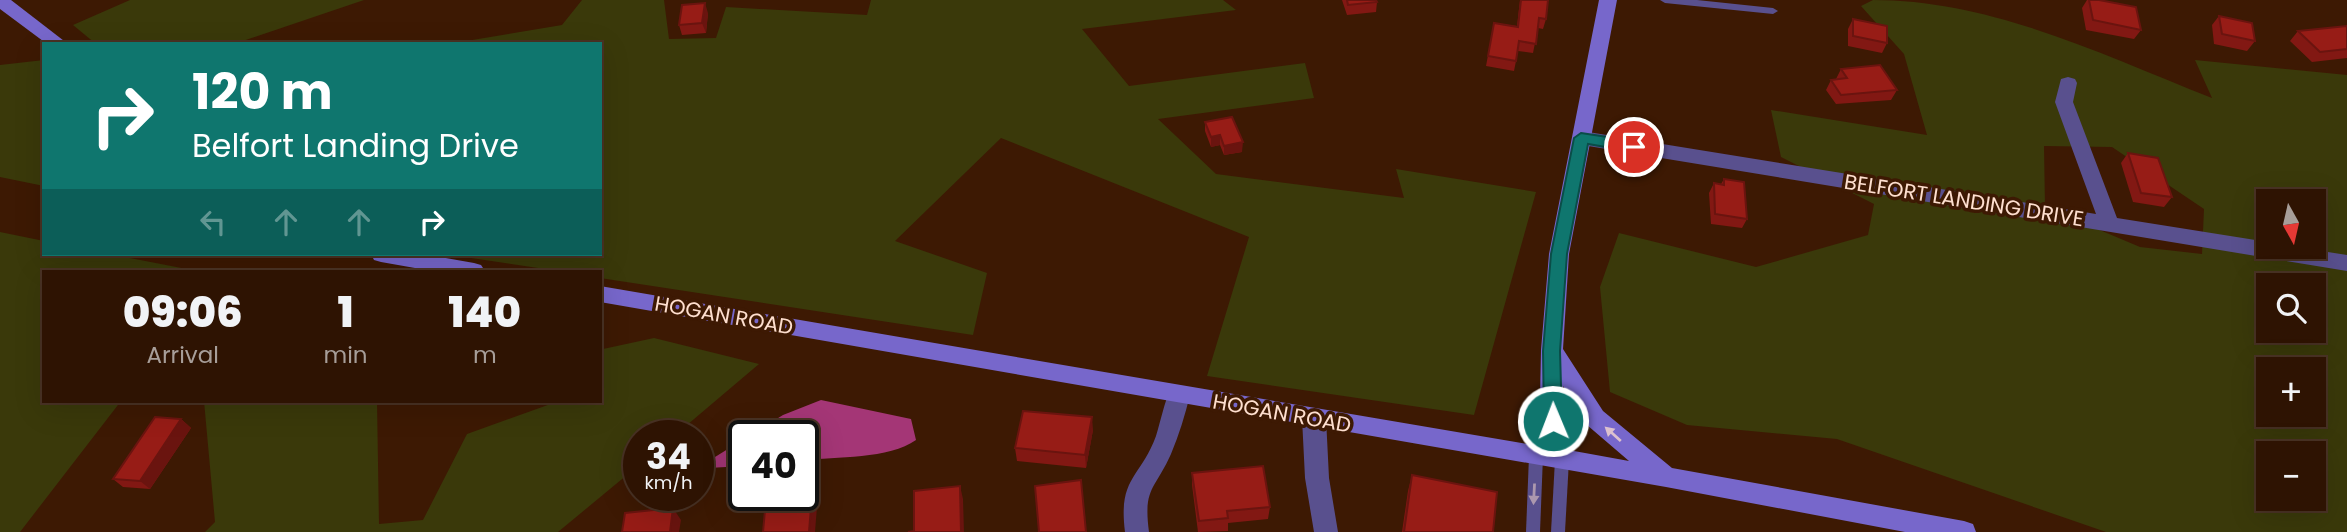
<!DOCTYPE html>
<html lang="en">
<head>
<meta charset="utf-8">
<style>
  :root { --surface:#2e1302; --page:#3a2011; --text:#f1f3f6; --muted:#a79e99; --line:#493224 }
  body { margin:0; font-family:Poppins,sans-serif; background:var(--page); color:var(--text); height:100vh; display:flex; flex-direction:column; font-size:26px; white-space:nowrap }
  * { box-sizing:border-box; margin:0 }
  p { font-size:23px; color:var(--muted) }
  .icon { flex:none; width:38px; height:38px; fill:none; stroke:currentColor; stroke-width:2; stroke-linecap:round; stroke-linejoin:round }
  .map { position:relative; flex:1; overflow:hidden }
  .drawer { position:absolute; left:42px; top:270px; width:560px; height:133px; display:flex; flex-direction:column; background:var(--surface); border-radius:0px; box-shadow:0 7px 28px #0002,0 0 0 2px var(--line) }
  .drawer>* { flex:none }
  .guide { position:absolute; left:42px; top:42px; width:560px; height:214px; border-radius:0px; box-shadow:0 7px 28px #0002,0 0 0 2px var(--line); background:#0f766e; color:#fff; overflow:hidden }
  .needle { width:46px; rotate:172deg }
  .tools { position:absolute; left:2256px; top:189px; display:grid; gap:14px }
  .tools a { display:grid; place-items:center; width:70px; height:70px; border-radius:0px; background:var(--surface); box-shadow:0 7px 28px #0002,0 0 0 2px var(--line); font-size:35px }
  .speed { position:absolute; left:623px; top:420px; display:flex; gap:14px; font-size:35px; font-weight:700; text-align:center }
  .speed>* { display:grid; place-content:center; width:91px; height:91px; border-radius:50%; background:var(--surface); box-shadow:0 7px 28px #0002,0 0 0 2px var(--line); line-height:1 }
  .speed small { font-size:18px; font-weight:400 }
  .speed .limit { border:4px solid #111; border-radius:10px; background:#fff; color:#111 }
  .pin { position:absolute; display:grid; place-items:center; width:60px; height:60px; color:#fff; margin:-30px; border:4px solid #fff; border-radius:50%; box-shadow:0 2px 7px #0007 }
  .me { position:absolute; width:77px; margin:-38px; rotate:359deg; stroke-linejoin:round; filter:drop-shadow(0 0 5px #0008) }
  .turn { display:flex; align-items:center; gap:24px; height:147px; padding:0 35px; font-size:32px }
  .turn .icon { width:91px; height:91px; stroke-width:2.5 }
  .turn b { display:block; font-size:49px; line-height:60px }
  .lanes { display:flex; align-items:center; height:66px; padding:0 35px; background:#0003; justify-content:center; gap:35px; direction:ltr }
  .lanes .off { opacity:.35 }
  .eta { display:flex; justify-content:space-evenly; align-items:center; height:119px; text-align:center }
  .eta b { font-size:42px; font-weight:800; line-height:49px }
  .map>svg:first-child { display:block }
</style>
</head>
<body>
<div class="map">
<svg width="2347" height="532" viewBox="0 0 2347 532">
  <rect width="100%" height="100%" fill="#3d1903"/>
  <g fill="#3a390a" fill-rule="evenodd">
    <path d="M130,0H364L234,44H96L73,25Z"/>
    <path d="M582,0H664L669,39L716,38L726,7L867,15L871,0H1223L1236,10L1082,29L1129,86L1305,63L1314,98L1158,119L1216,174L1404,198L1396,169L1536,192L1474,415L1207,376L1249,237L1001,138L895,241L987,273L973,335L600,278V271H558L444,254H600V44H448L562,25Z"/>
    <path d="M1873,0C1992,0 2103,55 2212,98L2195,60L2347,75V532H2106L1837,439L1687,425L1610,392L1600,287L1619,233L1756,267L1868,235L1874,204L1781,157L1771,110L1927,135L1904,54L1861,6ZM2044,146L2112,147L2204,209L2202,254L2140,247L2045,207ZM2268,201H2314V247H2268ZM2268,285H2314V331H2268ZM2268,369H2314V415H2268ZM2268,453H2314V499H2268Z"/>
    <path d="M44,60V186L0,177V65Z"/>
    <path d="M0,232L44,241V254H109L197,271H44V401H121L20,532H0Z"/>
    <path d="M654,338L759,364L674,436H639V465L558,532H205L215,522L204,401H377L379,524L423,520L467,434L559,401H600V353L603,349Z"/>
  </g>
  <g fill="#a43676">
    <path d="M821,400L911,419L916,440C889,459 836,457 803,460V436H749L783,415Z"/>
    <path d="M744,439V466L708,468L715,457Z"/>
  </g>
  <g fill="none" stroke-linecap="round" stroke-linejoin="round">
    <g fill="#59508e" fill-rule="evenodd">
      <path d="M1660,0H1697L1773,8L1778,11L1773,14L1665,3Z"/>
      <path d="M1536,450L1541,452L1543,456L1540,532H1526L1529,456L1531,452Z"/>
      <path d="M1562,454L1567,456L1569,460L1565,532H1551L1555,460L1557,456Z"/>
    </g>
    <g fill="#59508e" fill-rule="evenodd">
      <path d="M2068,77L2075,79L2077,83L2073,102L2117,218L2268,242V247H2296L2347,255V271L1582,145L1575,143L1572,138L1575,133L1582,131L2096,214L2055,102L2061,79Z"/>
      <path d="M1179,386L1187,388L1190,395C1185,415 1179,435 1171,454C1155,490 1143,487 1149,532H1125C1118,477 1140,479 1156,436C1161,420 1164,403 1171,388Z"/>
      <path d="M1314,408L1322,411L1326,418L1329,478L1338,532H1314L1305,478L1302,418L1306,411Z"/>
    </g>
    <g fill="#7767cb" fill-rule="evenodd">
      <path d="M0,0H11L68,44H47L0,9Z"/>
      <path d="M1599,0H1617L1569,254L1563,349L1603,411L1672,468L1964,521L1973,524L1976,532H1905L1666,487L600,302V286L1539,446L1541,350L1549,254ZM1563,386L1587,425L1629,461L1563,449Z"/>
      <path d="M371,254H423L474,263L481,265L485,271H432L381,262L374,260Z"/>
    </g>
  </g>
  <g fill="#821813">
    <path d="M1342,0H1376L1377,2L1376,12L1347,15Z"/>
    <path d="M1520,0H1548L1546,19L1543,29L1538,28L1533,53L1518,51L1514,71L1486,66L1494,23L1517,26Z"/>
    <path d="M2087,0H2099L2141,30L2134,39L2086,30L2082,8Z"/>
    <path d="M708,13L706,33L682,35L679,25Z"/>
    <path d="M2219,16L2255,41L2247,51L2214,44L2212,25Z"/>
    <path d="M1853,19L1887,43L1882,53L1848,46V29Z"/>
    <path d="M2347,26V58L2312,62L2290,41L2298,31Z"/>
    <path d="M1841,69L1897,90L1891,100L1836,104L1826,90L1831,80L1836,79Z"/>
    <path d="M1205,122L1242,152L1224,155L1220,145L1211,147L1205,131Z"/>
    <path d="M2128,153L2172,197L2164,207L2133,202L2121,163Z"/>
    <path d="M1724,179L1747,219L1742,228L1711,224L1709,193L1714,183L1721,184Z"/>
    <path d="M181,419L191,428L150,489L123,487L113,479Z"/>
    <path d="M1093,430L1086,468L1017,461L1015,448Z"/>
    <path d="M1192,473L1270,507L1268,519L1228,523V531L1198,532L1192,485Z"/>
    <path d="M1412,475L1493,532H1402L1408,491Z"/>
  </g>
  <g fill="#6a140f">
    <path d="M705,3L708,13L706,33L702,23Z"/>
    <path d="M1220,135V145L1211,147V137Z"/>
    <path d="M1243,142L1242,152L1224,155V146Z"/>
    <path d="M1092,417L1093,430L1086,468L1085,455Z"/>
    <path d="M181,419L191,428L150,489L140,481Z"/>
    <path d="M960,486L963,499L964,532H961Z"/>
    <path d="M812,495L817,507L815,532H809Z"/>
    <path d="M673,508L681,520L679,532H670Z"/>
  </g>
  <g fill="#971c16" stroke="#6a140f" stroke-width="2">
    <path d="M1347,0H1376L1377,2L1348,5Z"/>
    <path d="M1521,0H1548L1546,19L1539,18L1536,44L1519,41L1516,61L1488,56L1494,23L1518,27Z"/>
    <path d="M2089,0H2099L2136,7L2141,30L2093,20Z"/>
    <path d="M705,3L702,23L679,25L682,5Z"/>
    <path d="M2219,16L2252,23L2255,41L2222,34Z"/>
    <path d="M1853,19L1887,26V43L1853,36Z"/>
    <path d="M2347,26V49L2320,52L2298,31Z"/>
    <path d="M1880,65L1897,90L1841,95L1831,80L1847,78L1841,69Z"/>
    <path d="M1232,117L1243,142L1224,146L1220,135L1211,137L1205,122Z"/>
    <path d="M2128,153L2158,158L2172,197L2141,193Z"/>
    <path d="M1724,179L1744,182L1747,219L1715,214L1714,183L1724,185Z"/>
    <path d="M1023,411L1092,417L1085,455L1015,448Z"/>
    <path d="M155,417L181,419L140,481L113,479Z"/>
    <path d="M1263,466L1270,507L1227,511L1228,518L1199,521L1192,473Z"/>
    <path d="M1412,475L1497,492L1493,532H1404Z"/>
    <path d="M1081,480L1086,532H1039L1035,486Z"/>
    <path d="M960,486L961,532H908L914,531V491Z"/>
    <path d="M812,495L809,532H763L766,499Z"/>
    <path d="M673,508L670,532H622L625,513Z"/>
  </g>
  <defs><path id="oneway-solid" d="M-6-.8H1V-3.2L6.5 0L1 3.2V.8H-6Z" transform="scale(1.75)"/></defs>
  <use fill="#dcc1ce" href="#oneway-solid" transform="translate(1613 434) rotate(-138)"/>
  <use fill="#ac98ae" href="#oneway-solid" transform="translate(1534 494) rotate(93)"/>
  <path fill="#0f766e" stroke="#0a4d48" stroke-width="2" d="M1581,133L1634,141L1642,147L1634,152L1588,144L1567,254L1560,351L1562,421L1559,426L1553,428L1547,426L1544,421L1543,351L1551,254L1574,138Z"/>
  <g text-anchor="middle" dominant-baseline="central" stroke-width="7" stroke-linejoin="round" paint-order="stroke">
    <g font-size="21" fill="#fedfcf" stroke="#3d1903">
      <text transform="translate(1964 200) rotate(9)">BELFORT LANDING DRIVE</text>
      <text transform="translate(724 315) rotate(10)">HOGAN ROAD</text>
      <text transform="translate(1282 413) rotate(10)">HOGAN ROAD</text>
    </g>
  </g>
</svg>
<div class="tools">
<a><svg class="needle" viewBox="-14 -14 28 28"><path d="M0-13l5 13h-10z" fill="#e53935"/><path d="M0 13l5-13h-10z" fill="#a79e99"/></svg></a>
<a><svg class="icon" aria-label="search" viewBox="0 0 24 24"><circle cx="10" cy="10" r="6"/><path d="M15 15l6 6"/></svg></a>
<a>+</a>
<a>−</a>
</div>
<div class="speed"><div>34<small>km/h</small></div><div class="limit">40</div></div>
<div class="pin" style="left:1634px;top:147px;background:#d93025"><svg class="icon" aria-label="arrive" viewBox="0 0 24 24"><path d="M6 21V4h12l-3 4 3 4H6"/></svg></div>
<svg class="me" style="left:1553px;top:421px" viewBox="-20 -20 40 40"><circle r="17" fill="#0f766e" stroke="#fff" stroke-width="3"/><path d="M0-11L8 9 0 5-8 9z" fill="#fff"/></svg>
<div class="guide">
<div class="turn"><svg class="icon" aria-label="right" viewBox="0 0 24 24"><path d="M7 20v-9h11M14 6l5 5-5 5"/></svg><div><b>120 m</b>Belfort Landing Drive</div></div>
<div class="lanes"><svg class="icon off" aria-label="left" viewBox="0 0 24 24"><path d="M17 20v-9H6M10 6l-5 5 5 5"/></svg><svg class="icon off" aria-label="ahead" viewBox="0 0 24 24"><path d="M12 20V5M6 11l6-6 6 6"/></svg><svg class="icon off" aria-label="ahead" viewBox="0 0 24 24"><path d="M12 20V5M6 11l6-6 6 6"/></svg><svg class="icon" aria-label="right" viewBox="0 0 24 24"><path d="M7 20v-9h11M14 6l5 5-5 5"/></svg></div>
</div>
<section class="drawer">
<div class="eta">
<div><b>09:06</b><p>Arrival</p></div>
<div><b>1</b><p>min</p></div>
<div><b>140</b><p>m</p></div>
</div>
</section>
</div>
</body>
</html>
